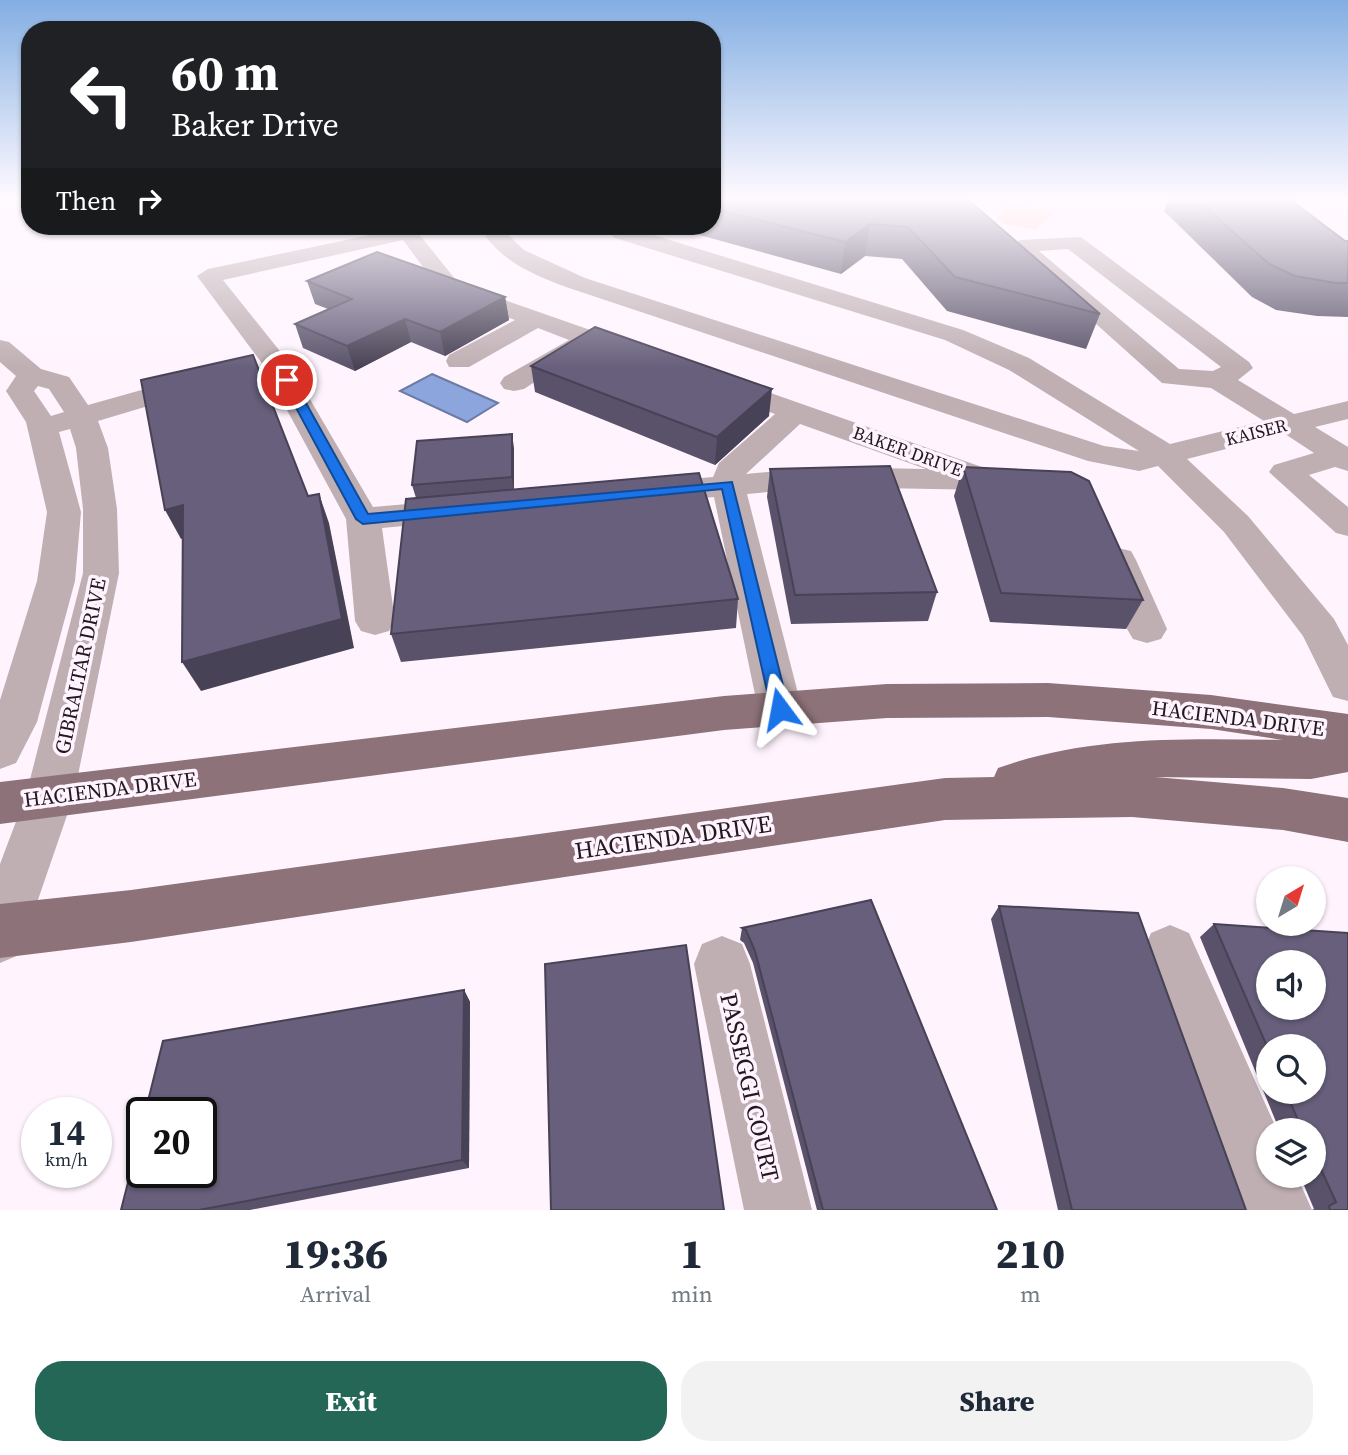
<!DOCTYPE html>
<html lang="en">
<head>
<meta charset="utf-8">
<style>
  :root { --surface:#fff; --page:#f2f2f3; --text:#1f2937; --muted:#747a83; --accent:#256757 }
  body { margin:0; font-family:"Source Serif 4",serif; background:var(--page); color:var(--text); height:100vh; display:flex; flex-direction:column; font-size:26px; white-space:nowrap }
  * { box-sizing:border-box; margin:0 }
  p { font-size:23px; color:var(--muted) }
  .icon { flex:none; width:38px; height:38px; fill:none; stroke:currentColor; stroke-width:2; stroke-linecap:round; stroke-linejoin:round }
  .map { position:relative; height:1210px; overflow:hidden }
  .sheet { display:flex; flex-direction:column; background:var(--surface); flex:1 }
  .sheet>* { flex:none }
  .guide { position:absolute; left:21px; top:21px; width:700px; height:214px; border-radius:28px; box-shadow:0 2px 5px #0004; background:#202124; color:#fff; overflow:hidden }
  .needle { width:46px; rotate:38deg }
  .tools { position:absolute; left:1256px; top:866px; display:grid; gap:14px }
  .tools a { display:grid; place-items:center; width:70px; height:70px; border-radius:50%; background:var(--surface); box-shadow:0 2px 5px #0004; font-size:35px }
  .speed { position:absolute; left:21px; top:1097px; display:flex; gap:14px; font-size:35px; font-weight:700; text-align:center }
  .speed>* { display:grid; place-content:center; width:91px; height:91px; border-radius:50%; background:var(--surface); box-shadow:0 2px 5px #0004; line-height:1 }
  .speed small { font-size:18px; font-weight:400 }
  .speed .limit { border:4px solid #111; border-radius:10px; background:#fff; color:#111 }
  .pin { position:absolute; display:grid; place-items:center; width:60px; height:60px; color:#fff; margin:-30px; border:4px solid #fff; border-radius:50%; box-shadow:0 2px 7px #0007 }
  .me { position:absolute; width:77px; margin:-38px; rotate:347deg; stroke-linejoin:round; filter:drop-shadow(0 0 5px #0008) }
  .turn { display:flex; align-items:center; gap:24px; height:147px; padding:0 35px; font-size:32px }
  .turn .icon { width:91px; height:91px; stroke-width:2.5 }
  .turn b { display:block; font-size:49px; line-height:60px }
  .then { display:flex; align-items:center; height:66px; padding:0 35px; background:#0003; gap:14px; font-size:26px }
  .eta { display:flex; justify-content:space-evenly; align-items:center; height:119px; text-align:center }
  .eta b { font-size:42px; font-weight:800; line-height:49px }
  .button { display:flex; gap:14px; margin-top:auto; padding:14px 35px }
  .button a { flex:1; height:80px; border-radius:28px; background:var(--accent); color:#fff; font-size:28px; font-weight:800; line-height:80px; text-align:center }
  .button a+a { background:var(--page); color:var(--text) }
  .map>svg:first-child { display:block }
</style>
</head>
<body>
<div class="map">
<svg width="1348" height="1210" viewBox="0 0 1348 1210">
  <rect width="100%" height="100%" fill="#fff4fe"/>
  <path fill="#fcd2cb" d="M1011,204L1054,212L1036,230L1003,224L996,218Z"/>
  <path fill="#8ca5dc" stroke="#6c7ba4" stroke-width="2" d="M432,374L498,403L467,422L400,391Z"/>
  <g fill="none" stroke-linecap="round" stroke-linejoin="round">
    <g fill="#bfafb3" fill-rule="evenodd">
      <path d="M479,226H499L524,250L585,278L1104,446L1139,451L1009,370L945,340L615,238L600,226H624L963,330L1029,358L1170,444L1264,421L1211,388L1162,383L1009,246L1020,240L1081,237L1249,362L1253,368L1238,380L1294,414L1348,401V419L1315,427L1348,447V471L1335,467L1309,475L1348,507V536L1336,533L1269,472L1274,465L1314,453L1285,434L1187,459L1248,516L1334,619L1348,645V701L1333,697L1303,636L1224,532L1158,466L1139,471L1088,461L569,288C532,274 499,261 479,226ZM1068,249L1221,367L1213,371L1179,369L1039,251Z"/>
      <path d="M408,227L415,229L459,284L999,473L1003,480L999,487L987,490L823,487L747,494L802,709L795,721L780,726L765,721L758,709L714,497L382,528L395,621L389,631L375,635L361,631L355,621L346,519L261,362L197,276L208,269ZM403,240L443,294L515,320L449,355L446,361L449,367H469L538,328L569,340L504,377L500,383L504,389L514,391L524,389L588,347L775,414L719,463L713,477L373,507L287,360L223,280ZM800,424L926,469L823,467L746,474Z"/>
      <path d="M0,340L9,342L41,369L69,377L88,405L195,375L205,377L209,383L205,389L98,421L108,448L117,509L119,573L74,795L19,955L0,963V864L26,795L83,573V509L76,448L70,429L59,432L81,512L75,581L37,722L16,763L0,769V700L37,581L47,512L26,422L6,391L16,376L0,362ZM38,386L49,389L64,412L51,416L34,391Z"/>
      <path d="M1118,548L1131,551L1136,560L1167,629L1161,639L1147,643L1133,639L1127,629L1100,560L1105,551Z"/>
      <path d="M1170,925L1189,933L1277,1130H1269V1176H1297L1312,1210H1244L1143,952L1151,933Z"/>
      <path d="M722,936L742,944L750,964L812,1210H744L694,964L702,944Z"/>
    </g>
    <path fill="#8e727a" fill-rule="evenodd" d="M1048,683L1211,695L1348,714V772L1311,779L1155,777L1283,788L1348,798V842L1283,830L1132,817L945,820L131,942L0,958V904L131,890L945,778L994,777L998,768C1091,735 1187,739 1283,740L1211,729L1048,717L887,718L724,730L0,824V782L724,696L887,684Z"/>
  </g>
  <g fill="#59526a" fill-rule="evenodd">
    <path d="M712,198H966L1100,314L1086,349L947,311L902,259L865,256L841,274L674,228V226H712Z"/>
    <path d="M1169,198H1288L1345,241H1348V317L1317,316L1276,310L1252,297L1164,211Z"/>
    <path d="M307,281L505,297L509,320L445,356L411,342L355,371L303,348L295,324L328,309L315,304Z"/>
    <path d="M531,366L769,416L715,465L535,392Z"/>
    <path d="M514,448V489L738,599L736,628L401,662L391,634L416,498L412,485Z"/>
    <path d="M963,467L1143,600L1126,629L990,622L954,496Z"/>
    <path d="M770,469L937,592L928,621L791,624L767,497Z"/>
    <path d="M871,900L997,1210H817L753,963L744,943L740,940L742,928Z"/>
    <path d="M999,906L1246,1210H1058L991,919Z"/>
    <path d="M1214,924L1348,933V1210H1312L1314,1209L1300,1176H1314V1130H1278L1279,1129L1200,937ZM1269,962H1314V1008H1269ZM1269,1046H1314V1092H1269Z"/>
    <path d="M464,990L470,1002L469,1168L250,1210H121Z"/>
  </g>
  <g fill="#484256">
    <path d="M870,224L865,256L841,274L845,242Z"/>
    <path d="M505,297L509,320L445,356L440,332Z"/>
    <path d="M405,319L411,342L355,371L347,346Z"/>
    <path d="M772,389L769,416L715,465L717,437Z"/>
    <path d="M512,434L514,448V492L512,477Z"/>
    <path d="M319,494L329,523L354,648L201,691L182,662Z"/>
    <path d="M183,505L198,534L181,539L165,510Z"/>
    <path d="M464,990L470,1002L469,1168L462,1160Z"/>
  </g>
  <g fill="#675f7b" stroke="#484256" stroke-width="2" fill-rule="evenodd">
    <path d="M712,198H966L1100,314L955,277L908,227L870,224L845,242L712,208Z"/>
    <path d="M1195,198H1288L1345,241H1348V283H1336L1295,276L1269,264Z"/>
    <path d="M377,252L505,297L440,332L405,319L347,346L295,324L352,299L307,281Z"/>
    <path d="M595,327L772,389L717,437L531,366Z"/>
    <path d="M253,355L308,496L319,494L342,619L182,662L183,505L165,510L141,380Z"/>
    <path d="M512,434V477L412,485L417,441Z"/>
    <path d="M890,466L937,592L795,595L770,469Z"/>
    <path d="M963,467L1071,472L1089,481L1143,600L1001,593Z"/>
    <path d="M699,473L738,599L391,634L406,499Z"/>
    <path d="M871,900L997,1210H823L755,951L746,930L742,928Z"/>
    <path d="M999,906L1138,913L1246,1210H1072Z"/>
    <path d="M1214,924L1348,933V1210H1330L1329,1206L1336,1202L1320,1167L1314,1166V1130H1298L1295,1124L1298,1120L1286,1092H1314V1046H1269V1051ZM1269,962H1314V1008H1269Z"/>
    <path d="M686,945L724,1210H551L545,964Z"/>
    <path d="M464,990L462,1160L199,1210H121L142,1127V1172H201V1113H145L163,1041Z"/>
  </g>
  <linearGradient id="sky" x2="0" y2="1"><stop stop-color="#83aee3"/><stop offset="0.54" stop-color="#fffaff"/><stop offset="1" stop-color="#fffaff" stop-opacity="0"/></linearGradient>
  <rect width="1348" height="368" fill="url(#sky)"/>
  <path fill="#1a73e8" stroke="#114b97" stroke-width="2" d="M283,378L293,380L368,514L732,482L789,709L786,714L780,716L771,709L722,489L363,524L356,519L281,380Z"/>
  <g text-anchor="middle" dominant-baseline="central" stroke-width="7" stroke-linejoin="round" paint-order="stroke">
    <g font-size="18" fill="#211820" stroke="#fff4fe">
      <text transform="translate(1256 432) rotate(-14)">KAISER</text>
      <text transform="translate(908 451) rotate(20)">BAKER DRIVE</text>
    </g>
    <g font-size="21" fill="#211820" stroke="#fff4fe">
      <text transform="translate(80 666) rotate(-78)">GIBRALTAR DRIVE</text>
      <text transform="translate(1238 718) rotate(7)">HACIENDA DRIVE</text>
      <text transform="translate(110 789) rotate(-7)">HACIENDA DRIVE</text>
    </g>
    <g font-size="24" fill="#211820" stroke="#fff4fe">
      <text transform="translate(673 837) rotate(-8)">HACIENDA DRIVE</text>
      <text transform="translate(750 1087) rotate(77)">PASSEGGI COURT</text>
    </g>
  </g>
</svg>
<div class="tools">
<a><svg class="needle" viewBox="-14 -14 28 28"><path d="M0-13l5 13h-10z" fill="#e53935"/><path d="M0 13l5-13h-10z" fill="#747a83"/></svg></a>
<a><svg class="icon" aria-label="sound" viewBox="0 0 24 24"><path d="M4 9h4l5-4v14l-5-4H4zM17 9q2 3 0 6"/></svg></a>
<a><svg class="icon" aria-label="search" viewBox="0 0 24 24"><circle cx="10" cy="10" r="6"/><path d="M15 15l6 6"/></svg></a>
<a><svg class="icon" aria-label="layers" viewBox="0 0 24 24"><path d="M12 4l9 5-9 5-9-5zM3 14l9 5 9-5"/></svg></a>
</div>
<div class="speed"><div>14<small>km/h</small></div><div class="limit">20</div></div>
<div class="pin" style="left:287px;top:380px;background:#d93025"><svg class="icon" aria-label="arrive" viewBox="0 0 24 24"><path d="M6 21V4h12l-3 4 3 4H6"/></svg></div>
<svg class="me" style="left:780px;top:709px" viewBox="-20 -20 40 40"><path d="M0-17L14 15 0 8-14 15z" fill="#1a73e8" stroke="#fff" stroke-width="4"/></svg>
<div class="guide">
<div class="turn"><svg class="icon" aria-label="left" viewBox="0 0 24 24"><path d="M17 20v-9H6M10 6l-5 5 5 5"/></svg><div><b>60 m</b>Baker Drive</div></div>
<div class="then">Then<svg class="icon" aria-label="right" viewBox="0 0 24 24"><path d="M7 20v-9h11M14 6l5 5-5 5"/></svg></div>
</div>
</div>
<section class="sheet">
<div class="eta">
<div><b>19:36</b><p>Arrival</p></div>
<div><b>1</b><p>min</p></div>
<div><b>210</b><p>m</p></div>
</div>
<div class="button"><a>Exit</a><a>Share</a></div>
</section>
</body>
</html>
